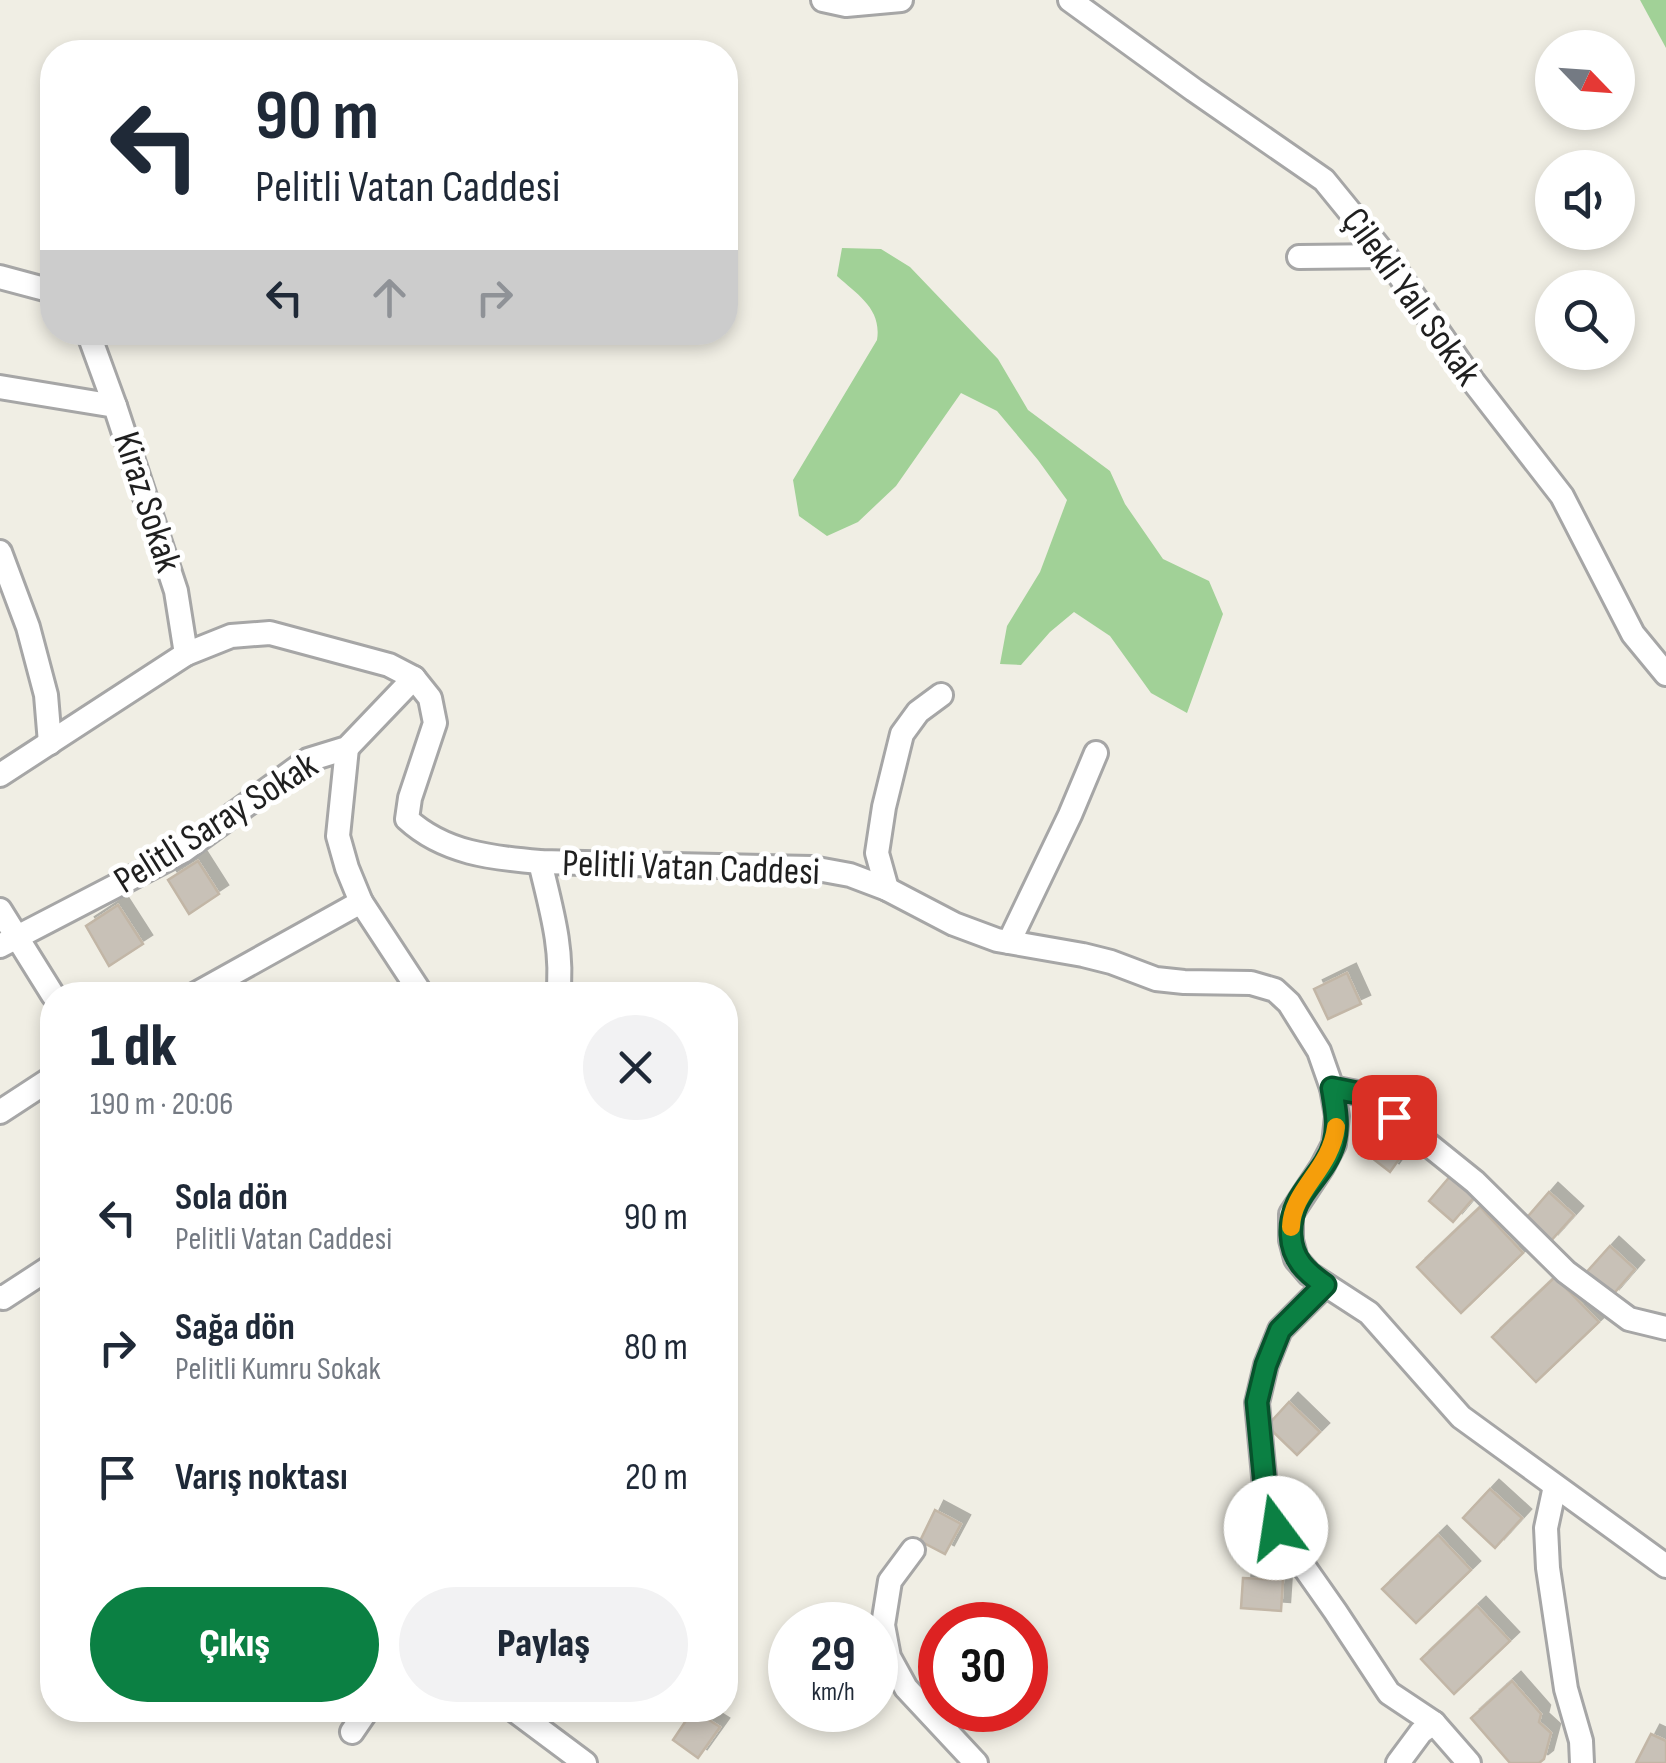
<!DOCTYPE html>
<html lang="tr">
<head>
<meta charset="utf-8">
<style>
  :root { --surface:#fff; --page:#f2f2f3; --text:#1f2937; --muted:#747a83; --accent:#0b8043 }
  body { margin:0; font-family:"Sofia Sans Condensed",sans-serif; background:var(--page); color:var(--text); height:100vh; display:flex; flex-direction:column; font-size:38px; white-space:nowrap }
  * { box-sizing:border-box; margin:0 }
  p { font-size:32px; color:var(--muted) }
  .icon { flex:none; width:55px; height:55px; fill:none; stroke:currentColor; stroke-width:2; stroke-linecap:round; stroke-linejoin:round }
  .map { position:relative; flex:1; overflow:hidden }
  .sheet { position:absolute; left:40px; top:982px; width:698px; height:740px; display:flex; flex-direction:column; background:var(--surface); border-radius:40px; box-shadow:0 5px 15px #0003 }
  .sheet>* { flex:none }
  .guide { position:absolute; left:40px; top:40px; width:698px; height:305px; border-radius:40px; box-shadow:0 5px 15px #0003; background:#fff; color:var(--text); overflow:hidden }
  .needle { width:65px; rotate:115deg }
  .buttons { position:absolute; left:1535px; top:30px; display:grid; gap:20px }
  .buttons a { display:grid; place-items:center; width:100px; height:100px; border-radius:50%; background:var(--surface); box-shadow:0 5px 15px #0003; font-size:50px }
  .speed { position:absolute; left:768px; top:1602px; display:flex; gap:20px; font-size:50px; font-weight:700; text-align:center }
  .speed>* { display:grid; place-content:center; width:130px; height:130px; border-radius:50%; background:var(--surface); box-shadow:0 5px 15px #0003; line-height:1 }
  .speed small { font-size:25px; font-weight:400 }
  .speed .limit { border:15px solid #d22; background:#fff; color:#111 }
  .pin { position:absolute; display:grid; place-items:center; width:85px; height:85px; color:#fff; margin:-42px; border-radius:20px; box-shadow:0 5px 15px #0006 }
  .me { position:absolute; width:110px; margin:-55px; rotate:346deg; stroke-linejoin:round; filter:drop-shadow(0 0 8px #0008) }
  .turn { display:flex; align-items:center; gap:35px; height:210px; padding:0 50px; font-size:45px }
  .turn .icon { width:130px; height:130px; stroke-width:2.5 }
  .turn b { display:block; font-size:70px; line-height:85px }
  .lanes { display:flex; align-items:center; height:95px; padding:0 50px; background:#0003; justify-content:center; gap:50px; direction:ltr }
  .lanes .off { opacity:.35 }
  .round { display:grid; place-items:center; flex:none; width:105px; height:105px; border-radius:52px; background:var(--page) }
  .headline { display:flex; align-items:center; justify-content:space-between; height:170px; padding:0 50px }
  h1 { font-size:60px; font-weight:800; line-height:75px }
  .cta { display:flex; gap:20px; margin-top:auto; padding:20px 50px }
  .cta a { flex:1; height:115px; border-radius:60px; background:var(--accent); color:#fff; font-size:40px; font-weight:800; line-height:115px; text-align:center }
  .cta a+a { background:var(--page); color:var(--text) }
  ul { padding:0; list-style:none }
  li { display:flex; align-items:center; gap:30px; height:130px; padding:0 50px }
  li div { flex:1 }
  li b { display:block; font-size:38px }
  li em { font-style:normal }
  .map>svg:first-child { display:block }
</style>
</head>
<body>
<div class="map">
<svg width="1666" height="1763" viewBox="0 0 1666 1763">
  <defs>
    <filter id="shadow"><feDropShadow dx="9" dy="-9" stdDeviation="0" flood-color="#0004"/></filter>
  </defs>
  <rect width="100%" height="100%" fill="#f0eee4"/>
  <g fill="#a1d197">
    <path d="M1640,0H1666V48Z"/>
    <path d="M842,248L881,249L910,267L998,359L1028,410L1110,471L1125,504L1163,559L1209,581L1223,614L1187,713L1151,693L1110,636L1074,612L1050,632L1021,665L1000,664L1007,626L1040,572L1067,500L1038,460L997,411L961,393L896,486L858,522L827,536L799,516L793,480L877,340C882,309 858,295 837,276Z"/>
  </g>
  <g fill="#c8c1b7" stroke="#c2b6a6" stroke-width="2.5" filter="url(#shadow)">
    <path d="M198,861L219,894L189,914L168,880Z"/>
    <path d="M118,905L143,944L109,966L86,926Z"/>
    <path d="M1347,973L1361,1004L1328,1019L1314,989Z"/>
    <path d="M1376,1124L1407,1148L1390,1172L1358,1147Z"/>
    <path d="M1452,1174L1476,1195L1453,1222L1429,1201Z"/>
    <path d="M1549,1192L1574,1215L1549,1243L1524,1221Z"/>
    <path d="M1480,1207L1523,1253L1461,1313L1417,1267Z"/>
    <path d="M1610,1246L1635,1269L1610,1298L1584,1275Z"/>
    <path d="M1555,1277L1599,1322L1536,1382L1492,1337Z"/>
    <path d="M1289,1402L1320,1432L1297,1455L1267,1426Z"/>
    <path d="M1490,1489L1522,1518L1495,1548L1463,1518Z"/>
    <path d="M935,1510L961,1524L945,1554L920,1541Z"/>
    <path d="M1438,1535L1471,1570L1416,1623L1382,1589Z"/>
    <path d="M1243,1578L1283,1580L1281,1611L1241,1608Z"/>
    <path d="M1477,1606L1510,1641L1454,1694L1421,1659Z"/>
    <path d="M1512,1681L1541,1714L1539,1722L1551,1733L1544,1759L1539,1763H1510L1471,1718Z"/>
    <path d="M693,1710L720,1727L698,1758L673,1740Z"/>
    <path d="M1651,1734L1666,1741V1763H1636Z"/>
  </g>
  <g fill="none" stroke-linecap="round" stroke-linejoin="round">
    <defs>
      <g id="minor">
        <path d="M823,0L846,5L901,0"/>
        <path d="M1070,0L1194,90L1324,180L1386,256L1472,380L1562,496L1633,634L1666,674"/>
        <path d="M1299,257L1386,256"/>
        <path d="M0,277L52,291"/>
        <path d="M88,332L115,406"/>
        <path d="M0,387L115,406L176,591L186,654"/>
        <path d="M0,552L28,627L46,695L50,743"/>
        <path d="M347,748L338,836L347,868L361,902"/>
        <path d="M0,775L186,654L231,636L270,633L389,665L414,678L430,698L435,723L410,798L407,819C444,853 492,858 540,862L812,868L850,875L887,889L954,924L997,940L1083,955L1111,962L1156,979L1184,982L1251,983L1275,990L1289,1003L1319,1051L1332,1088L1337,1116L1334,1144L1322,1167L1291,1214V1240L1296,1259L1309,1274L1369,1313L1461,1417L1666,1566"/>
        <path d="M540,862C550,905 564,950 558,995"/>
        <path d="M887,889L877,853L884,807L902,734L918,712L941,695"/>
        <path d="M0,910L53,995"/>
        <path d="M1009,942L1070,815L1096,753"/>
        <path d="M0,946L183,851L308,760L347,748L414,678"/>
        <path d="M194,995L361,902L422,995"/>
        <path d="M1332,1088L1367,1095L1475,1182L1566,1272L1629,1319L1666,1328"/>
        <path d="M0,1112L52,1078"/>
        <path d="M1325,1285L1280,1330L1266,1365L1257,1403L1265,1487L1276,1527L1335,1611L1389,1693L1434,1723"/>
        <path d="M0,1297L3,1298L52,1266"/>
        <path d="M1555,1486L1546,1528L1548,1568L1566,1689L1581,1741L1582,1763"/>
        <path d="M913,1550L890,1581L883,1625L889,1657L906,1688L976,1763"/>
        <path d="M514,1710L585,1763"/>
        <path d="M352,1732L367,1710"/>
        <path d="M1398,1763L1421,1732L1434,1723L1469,1763"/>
      </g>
    </defs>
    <use href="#minor" stroke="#a6a6a6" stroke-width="28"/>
    <use href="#minor" stroke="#fff" stroke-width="22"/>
  </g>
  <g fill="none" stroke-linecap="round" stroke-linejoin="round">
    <defs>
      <path id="route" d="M1276,1528L1265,1486L1257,1402L1266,1365L1280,1330L1325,1285C1306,1272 1292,1259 1291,1235C1289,1192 1324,1179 1334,1143C1339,1125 1335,1106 1332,1088L1367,1095L1394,1117"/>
    </defs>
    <use href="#route" stroke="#07532c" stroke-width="25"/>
    <use href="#route" stroke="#0b8043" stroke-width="18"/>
    <path stroke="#f59e0b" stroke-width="18" d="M1291,1227C1292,1190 1331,1169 1336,1127"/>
  </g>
  <g text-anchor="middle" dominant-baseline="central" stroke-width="10" stroke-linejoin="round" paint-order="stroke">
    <g font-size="38" fill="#1f1f1f" stroke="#fff">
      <text transform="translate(1411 297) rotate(54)">Çilekli Yalı Sokak</text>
      <text transform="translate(147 502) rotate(72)">Kiraz Sokak</text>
      <text transform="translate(216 823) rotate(-32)">Pelitli Saray Sokak</text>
      <text transform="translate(691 868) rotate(2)">Pelitli Vatan Caddesi</text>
    </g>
  </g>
</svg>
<div class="buttons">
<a><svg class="needle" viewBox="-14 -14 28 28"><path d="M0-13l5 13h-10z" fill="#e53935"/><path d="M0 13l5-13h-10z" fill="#747a83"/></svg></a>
<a><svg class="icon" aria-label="sound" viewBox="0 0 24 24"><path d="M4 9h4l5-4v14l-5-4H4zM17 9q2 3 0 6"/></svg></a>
<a><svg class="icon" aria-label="search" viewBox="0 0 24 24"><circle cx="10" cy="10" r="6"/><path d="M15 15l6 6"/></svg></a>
</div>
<div class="speed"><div>29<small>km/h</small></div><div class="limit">30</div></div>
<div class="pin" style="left:1394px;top:1117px;background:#d93025"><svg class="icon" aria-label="arrive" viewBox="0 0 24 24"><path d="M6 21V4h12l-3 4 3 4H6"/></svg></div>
<svg class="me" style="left:1276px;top:1528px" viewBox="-20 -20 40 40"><circle r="19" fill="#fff"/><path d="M0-13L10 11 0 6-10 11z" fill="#0b8043"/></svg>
<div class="guide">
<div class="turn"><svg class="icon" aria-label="left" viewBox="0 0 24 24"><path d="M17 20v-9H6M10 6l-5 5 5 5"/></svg><div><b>90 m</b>Pelitli Vatan Caddesi</div></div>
<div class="lanes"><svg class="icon" aria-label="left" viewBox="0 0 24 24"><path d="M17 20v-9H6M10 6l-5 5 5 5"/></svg><svg class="icon off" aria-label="ahead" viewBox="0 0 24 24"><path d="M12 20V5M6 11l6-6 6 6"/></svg><svg class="icon off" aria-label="right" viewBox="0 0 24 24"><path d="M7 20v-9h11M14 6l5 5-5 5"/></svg></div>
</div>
<section class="sheet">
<div class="headline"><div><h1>1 dk</h1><p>190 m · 20:06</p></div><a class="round"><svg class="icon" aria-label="close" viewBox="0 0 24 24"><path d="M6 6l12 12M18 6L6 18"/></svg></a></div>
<ul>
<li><svg class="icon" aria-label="left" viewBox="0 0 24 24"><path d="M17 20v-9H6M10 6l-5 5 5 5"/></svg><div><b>Sola dön</b><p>Pelitli Vatan Caddesi</p></div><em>90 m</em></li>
<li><svg class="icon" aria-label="right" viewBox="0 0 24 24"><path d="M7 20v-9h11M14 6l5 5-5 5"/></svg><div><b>Sağa dön</b><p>Pelitli Kumru Sokak</p></div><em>80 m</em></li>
<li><svg class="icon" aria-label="arrive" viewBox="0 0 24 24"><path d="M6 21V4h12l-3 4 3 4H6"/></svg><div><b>Varış noktası</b></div><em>20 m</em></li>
</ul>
<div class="cta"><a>Çıkış</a><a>Paylaş</a></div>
</section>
</div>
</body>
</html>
